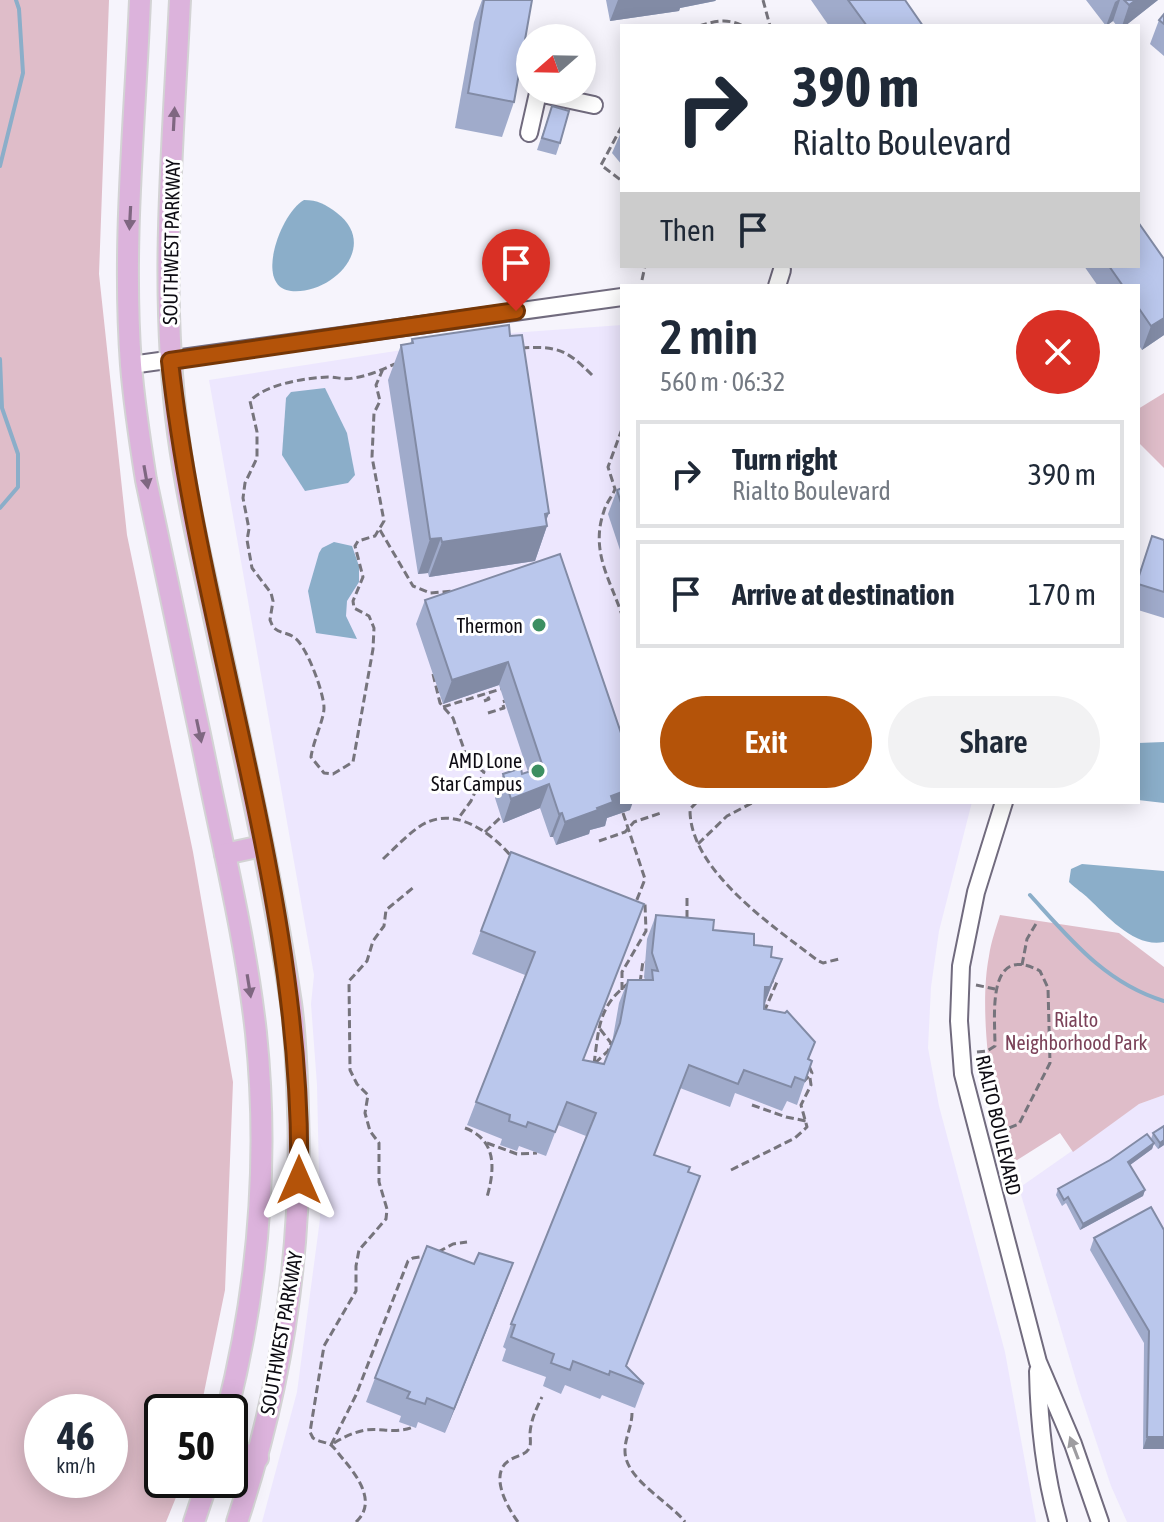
<!DOCTYPE html>
<html lang="en">
<head>
<meta charset="utf-8">
<style>
  :root { --surface:#fff; --page:#f2f2f3; --text:#1f2937; --muted:#747a83; --line:#e0e1e3; --accent:#b45309 }
  body { margin:0; font-family:"Asap Condensed",sans-serif; background:var(--page); color:var(--text); height:100vh; display:flex; flex-direction:column; font-size:30px; white-space:nowrap }
  * { box-sizing:border-box; margin:0 }
  p { font-size:26px; color:var(--muted) }
  .icon { flex:none; width:44px; height:44px; fill:none; stroke:currentColor; stroke-width:2; stroke-linecap:round; stroke-linejoin:round }
  .map { position:relative; flex:1; overflow:hidden }
  .details { position:absolute; left:620px; top:284px; width:520px; height:520px; display:flex; flex-direction:column; background:var(--surface); border-radius:0px; box-shadow:0 4px 20px #0003 }
  .details>* { flex:none }
  .banner { position:absolute; left:620px; top:24px; width:520px; height:244px; border-radius:0px; box-shadow:0 4px 20px #0003; background:#fff; color:var(--text); overflow:hidden }
  .needle { width:52px; rotate:250deg }
  .buttons { position:absolute; left:516px; top:24px; display:grid; gap:16px }
  .buttons a { display:grid; place-items:center; width:80px; height:80px; border-radius:50%; background:var(--surface); box-shadow:0 4px 20px #0003; font-size:40px }
  .speed { position:absolute; left:24px; top:1394px; display:flex; gap:16px; font-size:40px; font-weight:700; text-align:center }
  .speed>* { display:grid; place-content:center; width:104px; height:104px; border-radius:50%; background:var(--surface); box-shadow:0 4px 20px #0003; line-height:1 }
  .speed small { font-size:20px; font-weight:400 }
  .speed .limit { border:4px solid #111; border-radius:12px; background:#fff; color:#111 }
  .pin { position:absolute; display:grid; place-items:center; width:68px; height:68px; color:#fff; margin:-82px -34px; border-radius:50% 50% 50% 0; rotate:-45deg; box-shadow:0 0 8px #0007 }
  .pin .icon { rotate:45deg }
  .me { position:absolute; width:88px; margin:-44px; rotate:0deg; stroke-linejoin:round; filter:drop-shadow(0 0 6px #0008) }
  .turn { display:flex; align-items:center; gap:28px; height:168px; padding:0 40px; font-size:36px }
  .turn .icon { width:104px; height:104px; stroke-width:2.5 }
  .turn b { display:block; font-size:56px; line-height:68px }
  .then { display:flex; align-items:center; height:76px; padding:0 40px; background:#0003; gap:16px; font-size:30px }
  .round { display:grid; place-items:center; flex:none; width:84px; height:84px; border-radius:42px; background:var(--page) }
  .overview { display:flex; align-items:center; justify-content:space-between; height:136px; padding:0 40px }
  h1 { font-size:48px; font-weight:600; line-height:60px }
  .action { display:flex; gap:16px; margin-top:auto; padding:16px 40px }
  .action a { flex:1; height:92px; border-radius:48px; background:var(--accent); color:#fff; font-size:32px; font-weight:600; line-height:92px; text-align:center }
  .action a+a { background:var(--page); color:var(--text) }
  ul { padding:0; list-style:none }
  li { display:flex; align-items:center; gap:24px; height:108px; margin:0 16px 12px; padding:0 24px; border:4px solid var(--line); border-radius:0px }
  li div { flex:1 }
  li b { display:block; font-size:30px }
  li em { font-style:normal }
  .map>svg:first-child { display:block }
</style>
</head>
<body>
<div class="map">
<svg width="1164" height="1522" viewBox="0 0 1164 1522">
  <rect width="100%" height="100%" fill="#f6f4fc"/>
  <g fill="#ede7fe">
    <path d="M622,325V802H972L939,931L931,987L928,1048L939,1106L1005,1352L1036,1522H262L297,1392L320,1219L317,1085L311,1004L314,975L209,380L511,333Z"/>
    <path d="M1164,1095V1522H1127L1111,1486L1079,1390L1019,1188L1139,1104Z"/>
  </g>
  <g fill="#dfbdc9" fill-rule="evenodd">
    <path d="M0,0H109L99,274L127,535L193,852L233,1082L225,1290L200,1412H162V1480H183L166,1522H0ZM110,1412V1480H42V1412Z"/>
    <path d="M1164,393V468L1138,442V409Z"/>
    <path d="M1000,915L1119,933L1164,967V1095L1139,1104L1073,1152L1060,1133L1011,1164C992,1111 978,1012 989,956C991,942 996,928 1000,915Z"/>
  </g>
  <g fill="#8baec9">
    <path d="M304,200C318,200 325,204 337,213C380,246 332,295 291,291C253,287 281,212 304,200Z"/>
    <path d="M325,388L347,433L355,475L348,483L305,491L282,455L286,398L291,392Z"/>
    <path d="M334,542L352,546L359,566V582L347,601L346,616L357,639L316,633L308,591L319,553L322,548Z"/>
    <path d="M1164,742V803L1138,800V743Z"/>
    <path d="M1082,864L1164,871V942C1135,948 1108,917 1089,899C1083,893 1076,889 1069,882L1071,869Z"/>
  </g>
  <g fill="none" stroke-linecap="round" stroke-linejoin="round">
    <g stroke="#8baec9" stroke-width="4">
      <path d="M0,166L23,73L19,9L16,0"/>
      <path d="M0,359L2,408L18,454V487L0,508"/>
      <path d="M1030,895C1070,939 1105,983 1164,1001"/>
    </g>
    <defs>
      <g id="minor">
        <path d="M529,133L538,93L594,105"/>
        <path d="M777,286L782,270"/>
        <path d="M131,365L622,297"/>
        <path d="M1004,802L976,892L961,966L959,1021L963,1074L1038,1362L1073,1444L1100,1522"/>
        <path d="M1038,1371C1039,1423 1044,1472 1058,1522"/>
      </g>
      <g id="major">
        <path d="M140,0C135,121 122,244 131,365C134,403 140,442 146,480C168,582 190,685 211,788C228,869 247,951 256,1033C269,1159 258,1289 227,1412"/>
        <path d="M180,0C173,144 159,289 178,433C186,492 199,550 212,608C240,739 271,870 291,1003C296,1038 297,1075 298,1111C303,1253 282,1387 237,1522"/>
        <path d="M225,854L262,846"/>
        <path d="M230,1449L258,1458"/>
        <path d="M194,1522L208,1480"/>
      </g>
    </defs>
    <use href="#minor" stroke="#716b7e" stroke-width="20"/>
    <use href="#major" stroke="#d3d3d4" stroke-width="24"/>
    <g stroke="#76747c" stroke-width="3" stroke-dasharray="8 4" stroke-linecap="butt">
      <path d="M763,0L770,26"/>
      <path d="M699,26C715,21 728,18 743,26"/>
      <path d="M622,126L601,165L622,181"/>
      <path d="M642,280L645,266"/>
      <path d="M521,348C557,346 566,349 592,375"/>
      <path d="M383,369L376,385L380,401L374,413L372,457L384,521L375,536L358,541L355,546L363,577L353,601L354,608L369,616L374,628L373,649L353,762L333,774L324,773L311,757C313,742 324,719 324,708C324,693 307,647 295,638C288,632 280,634 273,627L270,620L273,601L271,593L252,568L247,540L249,529L243,498L245,483L257,458V432L250,401C266,384 305,378 328,377C337,377 344,380 353,378C368,376 381,370 395,364"/>
      <path d="M622,429L608,467L615,489C612,497 606,503 604,511C590,551 610,579 622,615"/>
      <path d="M380,530L413,586L430,593L453,591"/>
      <path d="M433,674L440,703L453,718L466,755L470,762L484,772L471,801L457,820"/>
      <path d="M484,701L489,699L486,693"/>
      <path d="M443,707L504,688"/>
      <path d="M488,713L504,708L502,702L505,701"/>
      <path d="M697,802L690,809C689,870 773,926 817,960L823,963L839,959"/>
      <path d="M485,832L501,817"/>
      <path d="M599,841L625,832L634,822L661,813"/>
      <path d="M698,844L727,816L754,802"/>
      <path d="M383,859C394,849 404,838 416,829C449,803 488,829 511,856"/>
      <path d="M687,898V922"/>
      <path d="M1022,965L1027,939L1037,922"/>
      <path d="M640,983L643,961L645,962"/>
      <path d="M976,985L995,989"/>
      <path d="M622,990V972L646,931L645,904"/>
      <path d="M764,1012L777,982L773,981"/>
      <path d="M977,1052L987,1051L995,1046C995,1016 986,942 1040,971L1048,988L1050,1063L1019,1124L994,1134"/>
      <path d="M595,1063L608,1051L611,1043L600,1029"/>
      <path d="M594,1064C599,1028 598,1006 629,983"/>
      <path d="M803,1082L812,1073L809,1066"/>
      <path d="M752,1105L786,1117L806,1121"/>
      <path d="M465,1128C497,1140 495,1169 487,1197"/>
      <path d="M487,1143L517,1154L537,1153"/>
      <path d="M731,1170L795,1138L807,1127L801,1105L811,1085L810,1078"/>
      <path d="M438,1252L453,1244L467,1242"/>
      <path d="M632,1413C632,1426 625,1438 625,1450C624,1479 669,1501 685,1522"/>
      <path d="M334,1443C344,1437 354,1432 366,1430C382,1428 396,1434 413,1427"/>
      <path d="M331,1445L356,1395L408,1261L413,1258L427,1256"/>
      <path d="M356,1522C377,1503 358,1477 344,1460C340,1456 335,1448 331,1445C326,1442 319,1442 313,1438L310,1432L324,1346L356,1291V1266L359,1250L386,1219L387,1209L379,1182V1143L370,1131L365,1113L368,1095L357,1084L350,1070L349,981L367,961L373,941L384,926L386,910L414,887"/>
      <path d="M518,1522C507,1507 488,1473 510,1460C517,1455 528,1455 530,1446C531,1442 530,1437 530,1433C531,1420 536,1409 542,1397"/>
    </g>
    <use href="#minor" stroke="#fff" stroke-width="16"/>
    <use href="#major" stroke="#dcb3dc" stroke-width="20"/>
    <path stroke="#76747c" stroke-width="3" stroke-dasharray="8 4" stroke-linecap="butt" d="M623,813L645,879L636,902"/>
  </g>
  <g fill="#a0abcb">
    <path d="M482,0H532L514,102L502,137L455,128L474,22Z"/>
    <path d="M606,0H716L715,1L680,8L679,11L610,21Z"/>
    <path d="M811,0H905L923,26H829Z"/>
    <path d="M1086,0H1158L1125,26H1117L1113,21L1106,26Z"/>
    <path d="M1164,14V56L1150,44L1159,20Z"/>
    <path d="M552,106L560,143L556,155L537,150Z"/>
    <path d="M622,130V165L612,153Z"/>
    <path d="M1164,259V335L1142,350L1138,344V286H1098L1084,266H1138Z"/>
    <path d="M510,336L549,513L546,520L547,526L535,561L429,577L428,573L418,574L388,380L401,345L410,344L412,339Z"/>
    <path d="M622,488V556L608,514L617,490Z"/>
    <path d="M1152,536L1164,540V618L1138,610V577Z"/>
    <path d="M560,554L630,810L607,818L605,826L590,830L589,834L556,845L553,837H550L540,808L503,823L495,798L503,774H522L528,772L499,685L443,704L416,624L425,600Z"/>
    <path d="M511,852L583,1060L604,1064L612,1043L619,1003L628,980H645L644,977L647,939L656,915L713,930L754,945L771,957L782,959L764,1004V1009L809,1060L812,1061L797,1105L787,1101L782,1111L735,1093L730,1107L680,1088L654,1155L626,1367L644,1384L635,1408L602,1395L600,1399L565,1385L561,1394L543,1386L546,1377L502,1361L506,1349L503,1347L511,1324L586,1136L558,1125L546,1156L519,1146L517,1151L500,1145L502,1139L467,1125L525,975L472,954Z"/>
    <path d="M1164,1126V1145L1158,1149L1154,1144L1152,1149L1130,1165L1145,1190L1143,1196L1080,1230L1066,1203L1062,1206L1056,1195L1058,1189L1151,1139L1153,1133Z"/>
    <path d="M1151,1207L1164,1449H1143L1144,1343L1090,1250L1094,1238Z"/>
    <path d="M504,1287L445,1433L418,1422L416,1428L399,1422L401,1416L366,1402L375,1378Z"/>
  </g>
  <g fill="#828ba5">
    <path d="M618,0H716L715,1L680,8L679,11L610,21Z"/>
    <path d="M1118,0H1120L1113,21L1106,26L1115,2Z"/>
    <path d="M1136,0H1158L1125,26H1122L1129,5Z"/>
    <path d="M1164,318V335L1142,350L1151,326Z"/>
    <path d="M549,513L544,526H547L535,561L429,577L442,542Z"/>
    <path d="M441,538L428,573L418,574L430,539Z"/>
    <path d="M508,662L499,685L443,704L452,680Z"/>
    <path d="M549,784L540,808L503,823L511,799Z"/>
    <path d="M622,792V802H633L630,810L607,818L605,826L590,830L589,834L556,845L565,822L597,808L611,796Z"/>
    <path d="M562,813L553,837H550L559,814Z"/>
    <path d="M782,959L773,982L762,1011L765,987Z"/>
    <path d="M1164,1140V1145L1158,1149L1160,1143Z"/>
    <path d="M1154,1143L1152,1149L1126,1168L1128,1162Z"/>
    <path d="M1145,1190L1143,1196L1080,1230L1083,1224Z"/>
    <path d="M513,1263L504,1287L445,1433L454,1409Z"/>
    <path d="M1147,1437H1164V1449H1143Z"/>
  </g>
  <g fill="#bac7ec" stroke="#828ba5" stroke-width="2">
    <path d="M484,0H532L514,102L468,93Z"/>
    <path d="M848,0H905L923,26H867Z"/>
    <path d="M1124,0H1136L1129,5Z"/>
    <path d="M1164,14V24L1159,20Z"/>
    <path d="M552,106L569,111L560,143L542,138Z"/>
    <path d="M1138,222L1164,259V318L1151,326L1138,307V286H1123L1109,266H1138Z"/>
    <path d="M509,325L510,336L522,335L549,513L545,514L547,526L442,542L441,538L430,539L401,345L413,343L412,339Z"/>
    <path d="M622,488V506L617,490Z"/>
    <path d="M1152,536L1164,540V592L1138,584V579Z"/>
    <path d="M560,554L622,736V792L611,796L613,802L597,808L598,810L565,822L562,813L559,814L549,784L511,799L503,774L521,768L522,774L543,767L508,662L452,680L425,600Z"/>
    <path d="M511,852L644,904L583,1060L604,1064L620,1023L628,980H653L652,970L658,971L652,953L656,915L714,920L713,930L754,934V945L772,947L771,957L782,959L770,987H765L764,1009L785,1013L787,1011L815,1042L808,1059L812,1061L805,1081L795,1077L791,1087L744,1070L738,1084L689,1065L654,1155L690,1167L688,1172L700,1176L626,1366L644,1384L610,1371L609,1375L573,1361L570,1370L551,1363L554,1354L511,1337L515,1325L511,1324L596,1113L567,1102L555,1132L528,1122L526,1127L509,1121L510,1115L476,1102L535,952L481,931Z"/>
    <path d="M1164,1126V1140L1160,1143L1153,1133Z"/>
    <path d="M1147,1134L1154,1143L1128,1162L1145,1190L1083,1224L1068,1197L1064,1200L1058,1189L1110,1160Z"/>
    <path d="M1151,1207L1164,1230V1437H1147L1149,1331L1094,1238Z"/>
    <path d="M427,1246L474,1264L479,1253L513,1263L454,1409L427,1398L425,1404L407,1398L410,1392L375,1378Z"/>
  </g>
  <defs><path id="oneway-solid" d="M-6-.8H1V-3.2L6.5 0L1 3.2V.8H-6Z" transform="scale(2)"/></defs>
  <g fill="#7f6781">
    <use href="#oneway-solid" transform="translate(174 119) rotate(-87)"/>
    <use href="#oneway-solid" transform="translate(130 218) rotate(93)"/>
    <use href="#oneway-solid" transform="translate(146 477) rotate(80)"/>
    <use href="#oneway-solid" transform="translate(199 731) rotate(78)"/>
    <use href="#oneway-solid" transform="translate(249 986) rotate(81)"/>
  </g>
  <use fill="#9e9da0" href="#oneway-solid" transform="translate(1074 1448) rotate(-111)"/>
  <g fill="none" stroke-linecap="round" stroke-linejoin="round">
    <defs>
      <path id="route" d="M299,1180C305,902 200,635 170,361L516,311"/>
    </defs>
    <use href="#route" stroke="#753606" stroke-width="20"/>
    <use href="#route" stroke="#b45309" stroke-width="14"/>
  </g>
  <g fill="#3c8f61" stroke="#fff" stroke-width="3">
    <circle cx="539" cy="625" r="8"/>
    <circle cx="538" cy="771" r="8"/>
  </g>
  <g text-anchor="middle" dominant-baseline="central" stroke-width="6" stroke-linejoin="round" paint-order="stroke">
    <g font-size="20" fill="#0d0b12" stroke="#fff">
      <text transform="translate(171 242) rotate(-89)">SOUTHWEST PARKWAY</text>
      <text transform="translate(999 1125) rotate(77)">RIALTO BOULEVARD</text>
      <text transform="translate(281 1333) rotate(-80)">SOUTHWEST PARKWAY</text>
    </g>
    <g font-size="20" fill="#0d0b12" stroke="#fff" text-anchor="end">
      <text x="523" y="625">Thermon</text>
      <text x="522" y="760">AMD Lone<tspan x="522" dy="23">Star Campus</tspan></text>
    </g>
    <g font-size="20" fill="#7b4259" stroke="#fff">
      <text x="1076" y="1019">Rialto<tspan x="1076" dy="23">Neighborhood Park</tspan></text>
    </g>
  </g>
</svg>
<div class="buttons">
<a><svg class="needle" viewBox="-14 -14 28 28"><path d="M0-13l5 13h-10z" fill="#e53935"/><path d="M0 13l5-13h-10z" fill="#747a83"/></svg></a>
</div>
<div class="speed"><div>46<small>km/h</small></div><div class="limit">50</div></div>
<div class="pin" style="left:516px;top:311px;background:#d93025"><svg class="icon" aria-label="arrive" viewBox="0 0 24 24"><path d="M6 21V4h12l-3 4 3 4H6"/></svg></div>
<svg class="me" style="left:299px;top:1180px" viewBox="-20 -20 40 40"><path d="M0-17L14 15 0 8-14 15z" fill="#b45309" stroke="#fff" stroke-width="4"/></svg>
<div class="banner">
<div class="turn"><svg class="icon" aria-label="right" viewBox="0 0 24 24"><path d="M7 20v-9h11M14 6l5 5-5 5"/></svg><div><b>390 m</b>Rialto Boulevard</div></div>
<div class="then">Then<svg class="icon" aria-label="arrive" viewBox="0 0 24 24"><path d="M6 21V4h12l-3 4 3 4H6"/></svg></div>
</div>
<section class="details">
<div class="overview"><div><h1>2 min</h1><p>560 m · 06:32</p></div><a class="round" style="background:#d93025;color:#fff"><svg class="icon" aria-label="close" viewBox="0 0 24 24"><path d="M6 6l12 12M18 6L6 18"/></svg></a></div>
<ul>
<li><svg class="icon" aria-label="right" viewBox="0 0 24 24"><path d="M7 20v-9h11M14 6l5 5-5 5"/></svg><div><b>Turn right</b><p>Rialto Boulevard</p></div><em>390 m</em></li>
<li><svg class="icon" aria-label="arrive" viewBox="0 0 24 24"><path d="M6 21V4h12l-3 4 3 4H6"/></svg><div><b>Arrive at destination</b></div><em>170 m</em></li>
</ul>
<div class="action"><a>Exit</a><a>Share</a></div>
</section>
</div>
</body>
</html>
